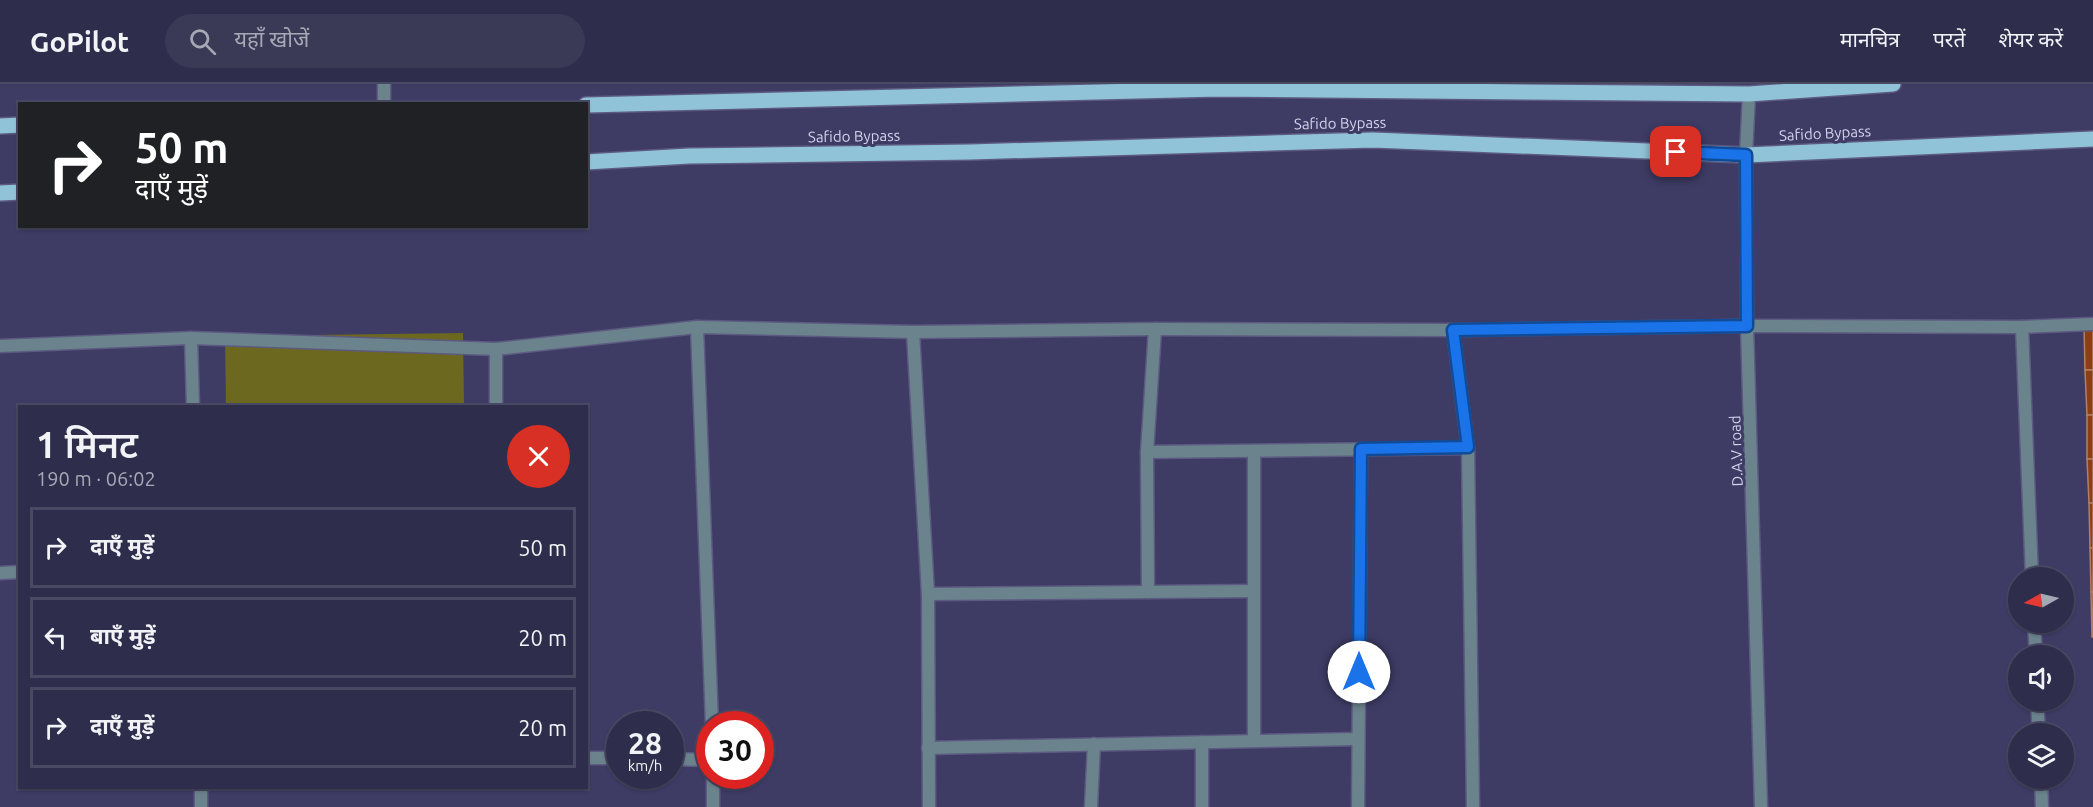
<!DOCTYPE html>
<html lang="hi">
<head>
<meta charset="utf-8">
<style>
  :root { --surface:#2e2d4c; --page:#3a3956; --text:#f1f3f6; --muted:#a7a8b5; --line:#494964 }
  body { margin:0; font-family:Ubuntu,"Noto Sans Devanagari",sans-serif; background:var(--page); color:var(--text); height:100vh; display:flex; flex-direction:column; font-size:22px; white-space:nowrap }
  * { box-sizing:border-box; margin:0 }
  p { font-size:20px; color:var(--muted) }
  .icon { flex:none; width:33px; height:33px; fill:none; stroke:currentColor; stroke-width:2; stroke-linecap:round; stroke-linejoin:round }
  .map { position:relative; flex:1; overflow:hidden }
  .drawer { position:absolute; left:18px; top:321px; width:570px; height:384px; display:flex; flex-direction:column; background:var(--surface); border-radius:0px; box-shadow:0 2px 4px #0004,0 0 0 2px var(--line) }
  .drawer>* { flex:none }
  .top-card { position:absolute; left:18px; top:18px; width:570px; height:126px; border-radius:0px; box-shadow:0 2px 4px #0004,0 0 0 2px var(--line); background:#202124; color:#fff; overflow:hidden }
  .needle { width:39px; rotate:262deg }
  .buttons { position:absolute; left:2008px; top:483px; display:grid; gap:12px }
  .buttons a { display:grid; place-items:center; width:66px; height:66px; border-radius:50%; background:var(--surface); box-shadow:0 2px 4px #0004,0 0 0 2px var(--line); font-size:30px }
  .speed { position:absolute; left:606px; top:627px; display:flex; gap:12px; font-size:30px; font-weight:700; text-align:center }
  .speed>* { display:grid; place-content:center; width:78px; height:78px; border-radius:50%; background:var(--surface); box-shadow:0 2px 4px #0004,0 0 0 2px var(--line); line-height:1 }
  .speed small { font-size:15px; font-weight:400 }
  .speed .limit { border:9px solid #d22; background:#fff; color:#111 }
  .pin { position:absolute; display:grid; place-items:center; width:51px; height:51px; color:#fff; margin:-26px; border-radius:12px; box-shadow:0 3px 9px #0006 }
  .me { position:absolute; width:66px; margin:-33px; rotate:0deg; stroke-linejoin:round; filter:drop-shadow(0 0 4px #0008) }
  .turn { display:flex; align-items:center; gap:21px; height:126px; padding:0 18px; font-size:27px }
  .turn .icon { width:78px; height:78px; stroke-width:2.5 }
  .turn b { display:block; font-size:42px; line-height:51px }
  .round { display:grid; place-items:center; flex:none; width:63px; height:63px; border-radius:32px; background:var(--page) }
  .overview { display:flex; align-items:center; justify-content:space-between; height:102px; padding:0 18px }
  h1 { font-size:36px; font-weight:600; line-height:45px }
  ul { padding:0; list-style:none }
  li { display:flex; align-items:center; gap:18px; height:81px; margin:0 12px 9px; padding:0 6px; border:3px solid var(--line); border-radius:0px }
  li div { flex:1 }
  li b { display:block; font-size:22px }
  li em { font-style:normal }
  header { display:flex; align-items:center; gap:36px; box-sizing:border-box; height:84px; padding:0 30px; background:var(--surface); border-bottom:2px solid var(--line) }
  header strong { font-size:28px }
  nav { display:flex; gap:33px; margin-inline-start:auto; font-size:21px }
  .search { width:420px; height:54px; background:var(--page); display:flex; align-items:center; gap:15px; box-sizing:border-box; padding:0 21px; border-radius:33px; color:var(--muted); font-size:22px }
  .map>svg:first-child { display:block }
</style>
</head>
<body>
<header>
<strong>GoPilot</strong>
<div class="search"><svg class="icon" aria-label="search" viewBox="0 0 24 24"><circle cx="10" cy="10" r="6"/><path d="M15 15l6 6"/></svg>यहाँ खोजें</div>
<nav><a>मानचित्र</a><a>परतें</a><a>शेयर करें</a></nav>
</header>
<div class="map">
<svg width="2093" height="723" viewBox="0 0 2093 723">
  <rect width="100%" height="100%" fill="#3e3c65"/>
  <path fill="#6d681f" d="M463,249L464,322H226L225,252Z"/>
  <g fill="#8c3e15" stroke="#b2806a" stroke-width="1.5">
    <path d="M2084,242H2093V286H2085Z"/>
    <path d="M2085,286H2093V331H2087Z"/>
    <rect x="2087" y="331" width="6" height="44"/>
    <path d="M2087,375H2093V419H2089Z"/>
    <path d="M2089,419H2093V464H2090Z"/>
    <path d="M2090,464H2093V508H2091Z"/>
    <path d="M2091,508H2093V553H2092Z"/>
  </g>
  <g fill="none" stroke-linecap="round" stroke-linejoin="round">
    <defs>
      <g id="minor">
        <path d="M384,0V20"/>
        <path d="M1749,10L1746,71L1747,242L1761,723"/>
        <path d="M697,243L712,640"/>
        <path d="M2022,243L2032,494"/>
        <path d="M1453,246L1468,364L1473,723"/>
        <path d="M913,248L928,510L929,723"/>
        <path d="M191,254L193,322"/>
        <path d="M0,262L191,254L496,265L697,243L913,248L1155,245L1453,246L1747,242L2022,243L2093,240"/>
        <path d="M496,322V265"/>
        <path d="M1254,367V657"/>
        <path d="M1147,368L1468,364"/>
        <path d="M0,489L20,488"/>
        <path d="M1148,508L1147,368L1155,245"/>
        <path d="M928,510L1254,507"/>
        <path d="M2034,538L2036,572"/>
        <path d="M2037,616L2039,650"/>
        <path d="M1202,658V723"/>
        <path d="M928,664L1358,655"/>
        <path d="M586,674H620"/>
        <path d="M670,675L710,676"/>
        <path d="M2041,694L2042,723"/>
        <path d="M201,704V723"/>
        <path d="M713,723V692"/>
        <path d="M1091,723L1094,660"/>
        <path d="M1358,723L1361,365"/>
      </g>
      <g id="primary">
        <path d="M586,21L1218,5L1749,10L1893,0"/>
        <path d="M0,42L20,41"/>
        <path d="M586,78L689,72L971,68L1373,56L1746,71L2093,55"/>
        <path d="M0,109L20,108"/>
      </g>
    </defs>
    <use href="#minor" stroke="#5c5a80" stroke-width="15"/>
    <use href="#primary" stroke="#5c5a80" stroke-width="18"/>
    <use href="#minor" stroke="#6b838d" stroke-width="12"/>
    <use href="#primary" stroke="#91c3d8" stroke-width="15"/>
  </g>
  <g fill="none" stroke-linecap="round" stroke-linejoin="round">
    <defs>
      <path id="route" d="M1359,588L1361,365L1468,363L1453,246L1747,242L1746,71L1676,68"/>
    </defs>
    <use href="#route" stroke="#114b97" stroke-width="15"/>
    <use href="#route" stroke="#1a73e8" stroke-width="10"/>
  </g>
  <g text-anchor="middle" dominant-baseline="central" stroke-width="6" stroke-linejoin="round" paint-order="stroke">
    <g font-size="15" fill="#d2d2eb" stroke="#3e3c65">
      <text transform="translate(1340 39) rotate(-1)">Safido Bypass</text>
      <text transform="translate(1825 49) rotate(-3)">Safido Bypass</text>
      <text transform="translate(854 52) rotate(-1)">Safido Bypass</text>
      <text transform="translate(1736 367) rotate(-92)">D.A.V road</text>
    </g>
  </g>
</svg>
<div class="buttons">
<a><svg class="needle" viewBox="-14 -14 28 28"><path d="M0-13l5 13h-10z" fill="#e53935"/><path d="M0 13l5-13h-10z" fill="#a7a8b5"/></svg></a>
<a><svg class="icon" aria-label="sound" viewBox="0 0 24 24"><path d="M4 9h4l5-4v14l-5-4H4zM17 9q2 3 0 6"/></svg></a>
<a><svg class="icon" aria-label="layers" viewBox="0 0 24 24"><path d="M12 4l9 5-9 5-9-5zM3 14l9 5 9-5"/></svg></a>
</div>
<div class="speed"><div>28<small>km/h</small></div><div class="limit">30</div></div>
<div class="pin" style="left:1676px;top:68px;background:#d93025"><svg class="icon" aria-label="arrive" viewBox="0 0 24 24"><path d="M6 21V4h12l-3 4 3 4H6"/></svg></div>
<svg class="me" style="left:1359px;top:588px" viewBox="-20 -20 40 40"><circle r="19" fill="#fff"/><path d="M0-13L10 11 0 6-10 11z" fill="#1a73e8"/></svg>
<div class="top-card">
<div class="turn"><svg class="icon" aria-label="right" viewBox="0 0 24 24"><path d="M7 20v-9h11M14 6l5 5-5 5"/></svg><div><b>50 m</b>दाएँ मुड़ें</div></div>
</div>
<section class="drawer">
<div class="overview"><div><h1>1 मिनट</h1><p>190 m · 06:02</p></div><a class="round" style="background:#d93025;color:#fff"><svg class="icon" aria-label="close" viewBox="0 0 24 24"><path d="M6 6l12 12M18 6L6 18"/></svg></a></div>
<ul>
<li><svg class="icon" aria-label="right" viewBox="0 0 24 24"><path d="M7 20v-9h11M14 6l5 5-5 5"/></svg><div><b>दाएँ मुड़ें</b></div><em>50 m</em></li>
<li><svg class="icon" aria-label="left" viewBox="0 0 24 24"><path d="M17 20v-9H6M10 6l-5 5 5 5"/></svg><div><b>बाएँ मुड़ें</b></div><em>20 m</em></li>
<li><svg class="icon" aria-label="right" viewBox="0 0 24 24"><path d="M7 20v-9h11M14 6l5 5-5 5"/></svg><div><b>दाएँ मुड़ें</b></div><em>20 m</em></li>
</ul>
</section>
</div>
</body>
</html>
